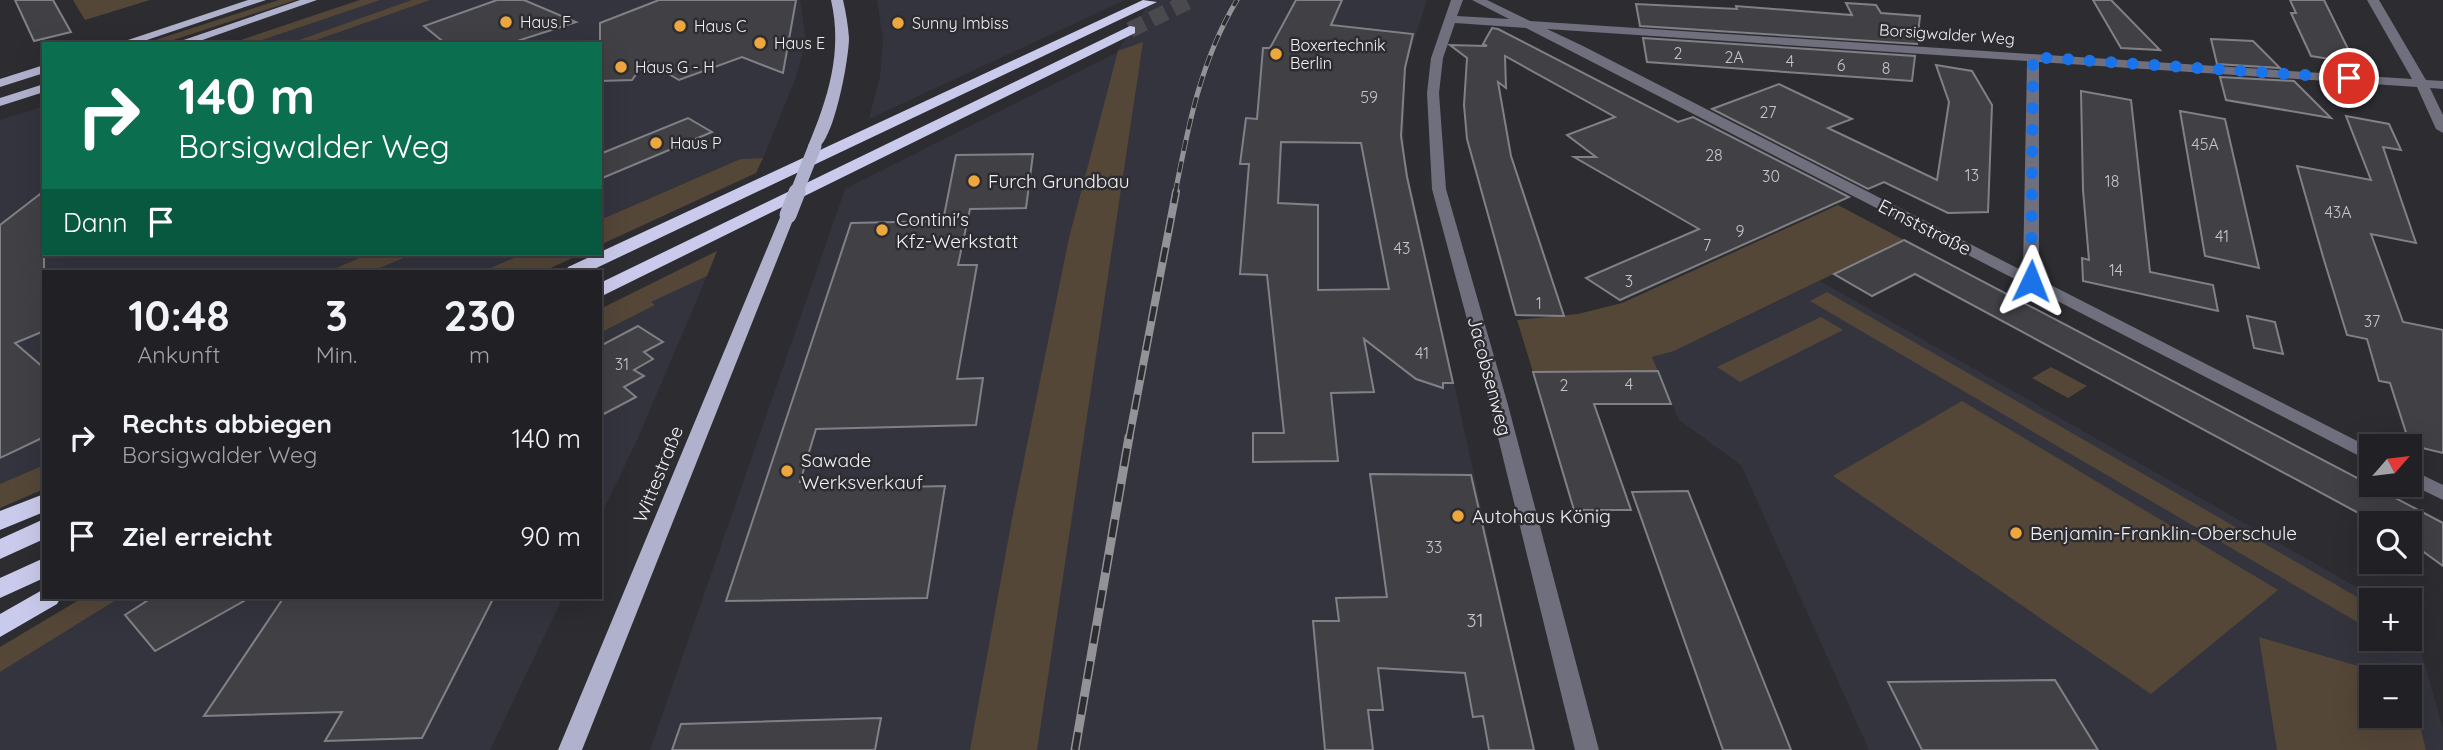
<!DOCTYPE html>
<html lang="de">
<head>
<meta charset="utf-8">
<style>
  :root { --surface:#212125; --page:#2d2e32; --text:#f1f3f6; --muted:#a2a3a7; --line:#3e3e42 }
  body { margin:0; font-family:Quicksand,sans-serif; background:var(--page); color:var(--text); height:100vh; display:flex; flex-direction:column; font-size:26px; white-space:nowrap }
  * { box-sizing:border-box; margin:0 }
  p { font-size:23px; color:var(--muted) }
  .icon { flex:none; width:38px; height:38px; fill:none; stroke:currentColor; stroke-width:2; stroke-linecap:round; stroke-linejoin:round }
  .map { position:relative; flex:1; overflow:hidden }
  .panel { position:absolute; left:42px; top:270px; width:560px; height:329px; display:flex; flex-direction:column; background:var(--surface); border-radius:0px; box-shadow:0 7px 28px #0002,0 0 0 2px var(--line) }
  .panel>* { flex:none }
  .guide { position:absolute; left:42px; top:42px; width:560px; height:214px; border-radius:0px; box-shadow:0 7px 28px #0002,0 0 0 2px var(--line); background:#0b6e4f; color:#fff; overflow:hidden }
  .needle { width:46px; rotate:62deg }
  .fabs { position:absolute; left:2359px; top:434px; display:grid; gap:14px }
  .fabs a { display:grid; place-items:center; width:63px; height:63px; border-radius:0px; background:var(--surface); box-shadow:0 7px 28px #0002,0 0 0 2px var(--line); font-size:35px }
  .pin { position:absolute; display:grid; place-items:center; width:60px; height:60px; color:#fff; margin:-30px; border:4px solid #fff; border-radius:50%; box-shadow:0 2px 7px #0007 }
  .me { position:absolute; width:77px; margin:-38px; rotate:2deg; stroke-linejoin:round; filter:drop-shadow(0 0 5px #0008) }
  .turn { display:flex; align-items:center; gap:24px; height:147px; padding:0 21px; font-size:32px }
  .turn .icon { width:91px; height:91px; stroke-width:2.5 }
  .turn b { display:block; font-size:49px; line-height:60px }
  .then { display:flex; align-items:center; height:66px; padding:0 21px; background:#0003; gap:14px; font-size:26px }
  .eta { display:flex; justify-content:space-evenly; align-items:center; height:119px; text-align:center }
  .eta b { font-size:42px; font-weight:700; line-height:49px }
  ul { padding:0; list-style:none }
  li { display:flex; align-items:center; gap:21px; height:98px; padding:0 21px }
  li div { flex:1 }
  li b { display:block; font-size:26px }
  li em { font-style:normal }
  .map>svg:first-child { display:block }
</style>
</head>
<body>
<div class="map">
<svg width="2443" height="750" viewBox="0 0 2443 750">
  <rect width="100%" height="100%" fill="#2c2c31"/>
  <g fill="#34343f" fill-rule="evenodd">
    <path d="M360,0H800L806,42L795,80L763,158L739,159L600,220V44H229Z"/>
    <path d="M877,0H1125L869,119L880,76L883,39Z"/>
    <path d="M1151,0H1427L1405,69L1404,154L1534,750H650L845,189L1116,53Z"/>
    <path d="M44,106V254H523L483,271H44V465L0,484V120Z"/>
    <path d="M707,276L637,440L600,517V333L655,305L650,302Z"/>
    <path d="M1820,281L2379,600H2371V639H2410V618L2412,619L2443,729V750H1869L1741,465L1679,420L1652,357L1674,351ZM2371,677H2410V716H2371Z"/>
    <path d="M121,597H563L490,750H0V672Z"/>
  </g>
  <g fill="#544738">
    <path d="M73,0H150L85,20Z"/>
    <path d="M279,0H296L161,44H143Z"/>
    <path d="M360,0H380L250,44H229Z"/>
    <path d="M412,0H430L305,44H288Z"/>
    <path d="M1143,42L1037,750H970L1012,519L1069,238L1118,51Z"/>
    <path d="M763,158L756,173L600,245V220L740,159Z"/>
    <path d="M1838,205L1904,240L1674,351L1652,357L1658,371L1533,372L1517,320L1578,314L1622,303Z"/>
    <path d="M717,251L707,276L651,302L655,305L600,333V309Z"/>
    <path d="M368,254H413L372,271H330Z"/>
    <path d="M523,254H581L544,271H483Z"/>
    <path d="M1827,292L2371,605V630L1810,301Z"/>
    <path d="M1821,317L1843,330L1740,382L1717,367Z"/>
    <path d="M2051,367L2087,386L2068,398L2032,378Z"/>
    <path d="M1962,401L2278,590L2151,694L1833,476Z"/>
    <path d="M44,465V489L0,508V484Z"/>
    <path d="M84,597H121L0,672V647Z"/>
    <path d="M2259,637L2396,677H2371V716H2410V687L2426,750H2277Z"/>
  </g>
  <g fill="#404045" stroke="#808186" stroke-width="2" fill-rule="evenodd">
    <path d="M15,0H53L71,32L34,41Z"/>
    <path d="M497,0H524L576,22L508,44H446L424,26Z"/>
    <path d="M659,0H796L783,73L742,57L679,80L646,61L632,80L600,81V23Z"/>
    <path d="M1296,0H1342L1331,25L1413,34L1405,68L1401,136L1407,177L1453,383H1443V388L1416,379L1364,339L1374,392L1331,393L1338,461L1253,462V433H1284L1267,275L1240,274L1249,164H1240L1246,118L1257,119L1263,48H1270ZM1281,142L1361,143L1389,289L1318,290V205L1278,203Z"/>
    <path d="M2093,0H2111L2160,50L2121,48Z"/>
    <path d="M2290,0H2324L2355,63L2311,56L2291,13H2296Z"/>
    <path d="M1846,3L1876,5L1881,13L1920,16L1917,44L1640,26L1636,4L1737,9L1736,6L1852,15Z"/>
    <path d="M1492,28L1498,29L1678,122L1693,117L1849,197L1620,300L1586,278L1699,229L1574,157H1596L1567,135L1615,117L1505,56L1506,88L1498,82L1511,156L1564,316L1516,315L1467,139L1464,105L1467,58L1450,45L1487,46L1483,44Z"/>
    <path d="M1643,38L1915,56L1912,81L1647,62Z"/>
    <path d="M2211,39L2253,41L2280,68L2217,64Z"/>
    <path d="M1936,65L1972,71L1992,105L1988,212L1948,213L1884,182L1868,189L1712,109L1779,84L1852,119L1828,128L1937,180L1949,102Z"/>
    <path d="M2220,77L2294,81L2331,118L2226,100Z"/>
    <path d="M2081,91L2131,100L2150,272L2213,285L2218,311L2083,281L2082,258L2089,260L2083,190Z"/>
    <path d="M2180,111L2225,119L2259,268L2205,256Z"/>
    <path d="M2346,116L2389,124L2401,150L2383,147L2416,243L2371,234L2403,322L2443,330V453L2410,445L2390,383L2379,381L2367,339L2347,335L2324,260L2297,166L2371,180Z"/>
    <path d="M688,118L712,132L600,179V154Z"/>
    <path d="M1033,154L1026,208L970,209L958,265H977L957,379L983,378L976,425L816,429L800,482L864,480L862,488L945,486L927,598L726,601L851,223L943,221L956,155Z"/>
    <path d="M44,191V331L15,343L44,368V437L0,458V225Z"/>
    <path d="M1904,240L2443,523V566L2410,542V523H2377L1915,274L1872,296L1834,274Z"/>
    <path d="M2247,316L2275,322L2283,354L2254,348Z"/>
    <path d="M638,326L663,342L644,352L653,359L634,370L644,376L624,387L636,397L600,416V346Z"/>
    <path d="M1658,371L1671,404H1594L1631,510H1574L1533,372Z"/>
    <path d="M1370,474L1471,475L1534,750H1489L1483,716L1473,717L1465,673L1378,668L1383,710H1368L1373,750H1325L1313,621H1339L1336,598L1387,597Z"/>
    <path d="M1688,491L1791,750H1723L1632,492Z"/>
    <path d="M153,597H251L155,651L125,615Z"/>
    <path d="M284,597H494L422,738L325,741L342,712L204,716Z"/>
    <path d="M2055,680L2098,750H1922L1888,682Z"/>
    <path d="M881,718L875,750H672L681,724Z"/>
  </g>
  <g fill="none" stroke-linecap="round" stroke-linejoin="round">
    <path stroke="#4a4a4e" stroke-width="16" stroke-dasharray="16 8" stroke-linecap="butt" d="M1130,30L1191,0"/>
    <g fill="#6f6f7d" fill-rule="evenodd">
      <path d="M1451,0H1463L1457,16L1509,19L1472,0H1487L1530,21L2412,79L2367,0H2379L2426,80L2443,81V89L2430,88L2443,115V133L2436,129L2417,87L2039,62V279L2371,448V462L1526,28L1455,23L1443,58L1439,93L1446,189L1508,405L1599,750H1575L1490,405L1432,189L1427,93L1431,58ZM1547,29L2027,61L2023,271L1581,45Z"/>
      <path d="M2410,469L2443,485V500L2410,484Z"/>
    </g>
    <g fill="#b0b1cd" fill-rule="evenodd">
      <path d="M248,0H266L135,44H116Z"/>
      <path d="M300,0H317L191,44H172Z"/>
      <path d="M831,0H843C846,13 848,25 849,38C849,58 834,144 815,150L808,146C828,98 843,52 831,0Z"/>
      <path d="M44,65V73L0,87V79Z"/>
      <path d="M44,84V92L0,106V98Z"/>
      <path d="M788,211L795,215L582,750H558L781,215Z"/>
    </g>
    <g fill="#cacbec" fill-rule="evenodd">
      <path d="M1143,0L1157,2L590,271H566L568,267Z"/>
      <path d="M1130,26L1135,27V33L600,297V283Z"/>
      <path d="M44,494V512L0,530V511Z"/>
      <path d="M44,519V539L0,559V539Z"/>
      <path d="M44,558V578L0,598V578Z"/>
      <path d="M44,589V597H61L57,604L0,637V614Z"/>
    </g>
    <defs>
      <path id="rail-far2" d="M1175,194C1188,126 1201,60 1237,0"/>
      <path id="rail-far1" d="M1129,439L1176,192"/>
      <path id="rail" d="M1075,750L1129,437"/>
    </defs>
    <use href="#rail-far2" stroke="#939397" stroke-width="5"/>
    <use href="#rail-far1" stroke="#939397" stroke-width="8"/>
    <use href="#rail" stroke="#939397" stroke-width="9"/>
    <use href="#rail-far2" stroke="#2c2c31" stroke-width="3.5" stroke-dasharray="11" stroke-linecap="butt"/>
    <use href="#rail-far1" stroke="#2c2c31" stroke-width="5" stroke-dasharray="15" stroke-linecap="butt"/>
    <use href="#rail" stroke="#2c2c31" stroke-width="6" stroke-dasharray="18" stroke-linecap="butt"/>
    <path stroke="#b0b1cd" stroke-width="13" d="M796,194L815,146"/>
    <path stroke="#b0b1cd" stroke-width="17" d="M788,215L797,192"/>
  </g>
  <g fill="none" stroke-linecap="round" stroke-linejoin="round">
    <path stroke="#1a73e8" stroke-width="12" stroke-dasharray="0 21.6" d="M2031,281L2033,57L2349,78"/>
  </g>
  <g fill="#eea73d" stroke="#2c2c31" stroke-width="2.5">
    <circle cx="506" cy="22" r="7"/>
    <circle cx="898" cy="23" r="7"/>
    <circle cx="680" cy="26" r="7"/>
    <circle cx="760" cy="43" r="7"/>
    <circle cx="1276" cy="54" r="7"/>
    <circle cx="621" cy="67" r="7"/>
    <circle cx="656" cy="143" r="7"/>
    <circle cx="974" cy="181" r="7"/>
    <circle cx="882" cy="230" r="7"/>
    <circle cx="787" cy="471" r="7"/>
    <circle cx="1458" cy="516" r="7"/>
    <circle cx="2016" cy="533" r="7"/>
  </g>
  <g text-anchor="middle" dominant-baseline="central" stroke-width="5" stroke-linejoin="round" paint-order="stroke">
    <g font-size="16" fill="#f1f1f4" stroke="#2c2c31" text-anchor="start">
      <text x="520" y="22">Haus F</text>
      <text x="912" y="23">Sunny Imbiss</text>
      <text x="694" y="26">Haus C</text>
      <text x="774" y="43">Haus E</text>
      <text x="1290" y="45">Boxertechnik<tspan x="1290" dy="18">Berlin</tspan></text>
      <text x="635" y="67">Haus G - H</text>
      <text x="670" y="143">Haus P</text>
    </g>
    <g font-size="16" fill="#f1f1f4" stroke="#2c2c31">
      <text transform="translate(1947 34) rotate(4)">Borsigwalder Weg</text>
    </g>
    <g font-size="16" fill="#c5c5c8">
      <text x="1678" y="53">2</text>
      <text x="1734" y="57">2A</text>
      <text x="1790" y="61">4</text>
      <text x="1841" y="65">6</text>
      <text x="1886" y="68">8</text>
      <text x="1369" y="97">59</text>
      <text x="1768" y="112">27</text>
      <text x="2205" y="144">45A</text>
      <text x="1714" y="155">28</text>
      <text x="1972" y="175">13</text>
      <text x="1771" y="176">30</text>
      <text x="2112" y="181">18</text>
      <text x="2338" y="212">43A</text>
      <text x="1740" y="231">9</text>
      <text x="2222" y="236">41</text>
      <text x="1707" y="245">7</text>
      <text x="1402" y="248">43</text>
      <text x="2116" y="270">14</text>
      <text x="1629" y="281">3</text>
      <text x="1539" y="303">1</text>
      <text x="2372" y="321">37</text>
      <text x="1422" y="353">41</text>
      <text x="622" y="364">31</text>
      <text x="1629" y="384">4</text>
      <text x="1564" y="385">2</text>
      <text x="1434" y="547">33</text>
    </g>
    <g font-size="19" fill="#f1f1f4" stroke="#2c2c31" text-anchor="start">
      <text x="988" y="181">Furch Grundbau</text>
      <text x="896" y="219">Contini's<tspan x="896" dy="22">Kfz-Werkstatt</tspan></text>
      <text x="801" y="460">Sawade<tspan x="801" dy="22">Werksverkauf</tspan></text>
      <text x="1472" y="516">Autohaus König</text>
      <text x="2030" y="533">Benjamin-Franklin-Oberschule</text>
    </g>
    <g font-size="19" fill="#f1f1f4" stroke="#2c2c31">
      <text transform="translate(1925 227) rotate(27)">Ernststraße</text>
      <text transform="translate(1490 376) rotate(75)">Jacobsenweg</text>
      <text transform="translate(658 474) rotate(-68)">Wittestraße</text>
    </g>
    <g font-size="19" fill="#c5c5c8">
      <text x="1475" y="620">31</text>
    </g>
  </g>
</svg>
<div class="fabs">
<a><svg class="needle" viewBox="-14 -14 28 28"><path d="M0-13l5 13h-10z" fill="#e53935"/><path d="M0 13l5-13h-10z" fill="#a2a3a7"/></svg></a>
<a><svg class="icon" aria-label="search" viewBox="0 0 24 24"><circle cx="10" cy="10" r="6"/><path d="M15 15l6 6"/></svg></a>
<a>+</a>
<a>−</a>
</div>
<div class="pin" style="left:2349px;top:78px;background:#d93025"><svg class="icon" aria-label="arrive" viewBox="0 0 24 24"><path d="M6 21V4h12l-3 4 3 4H6"/></svg></div>
<svg class="me" style="left:2031px;top:281px" viewBox="-20 -20 40 40"><path d="M0-17L14 15 0 8-14 15z" fill="#1a73e8" stroke="#fff" stroke-width="4"/></svg>
<div class="guide">
<div class="turn"><svg class="icon" aria-label="right" viewBox="0 0 24 24"><path d="M7 20v-9h11M14 6l5 5-5 5"/></svg><div><b>140 m</b>Borsigwalder Weg</div></div>
<div class="then">Dann<svg class="icon" aria-label="arrive" viewBox="0 0 24 24"><path d="M6 21V4h12l-3 4 3 4H6"/></svg></div>
</div>
<section class="panel">
<div class="eta">
<div><b>10:48</b><p>Ankunft</p></div>
<div><b>3</b><p>Min.</p></div>
<div><b>230</b><p>m</p></div>
</div>
<ul>
<li><svg class="icon" aria-label="right" viewBox="0 0 24 24"><path d="M7 20v-9h11M14 6l5 5-5 5"/></svg><div><b>Rechts abbiegen</b><p>Borsigwalder Weg</p></div><em>140 m</em></li>
<li><svg class="icon" aria-label="arrive" viewBox="0 0 24 24"><path d="M6 21V4h12l-3 4 3 4H6"/></svg><div><b>Ziel erreicht</b></div><em>90 m</em></li>
</ul>
</section>
</div>
</body>
</html>
